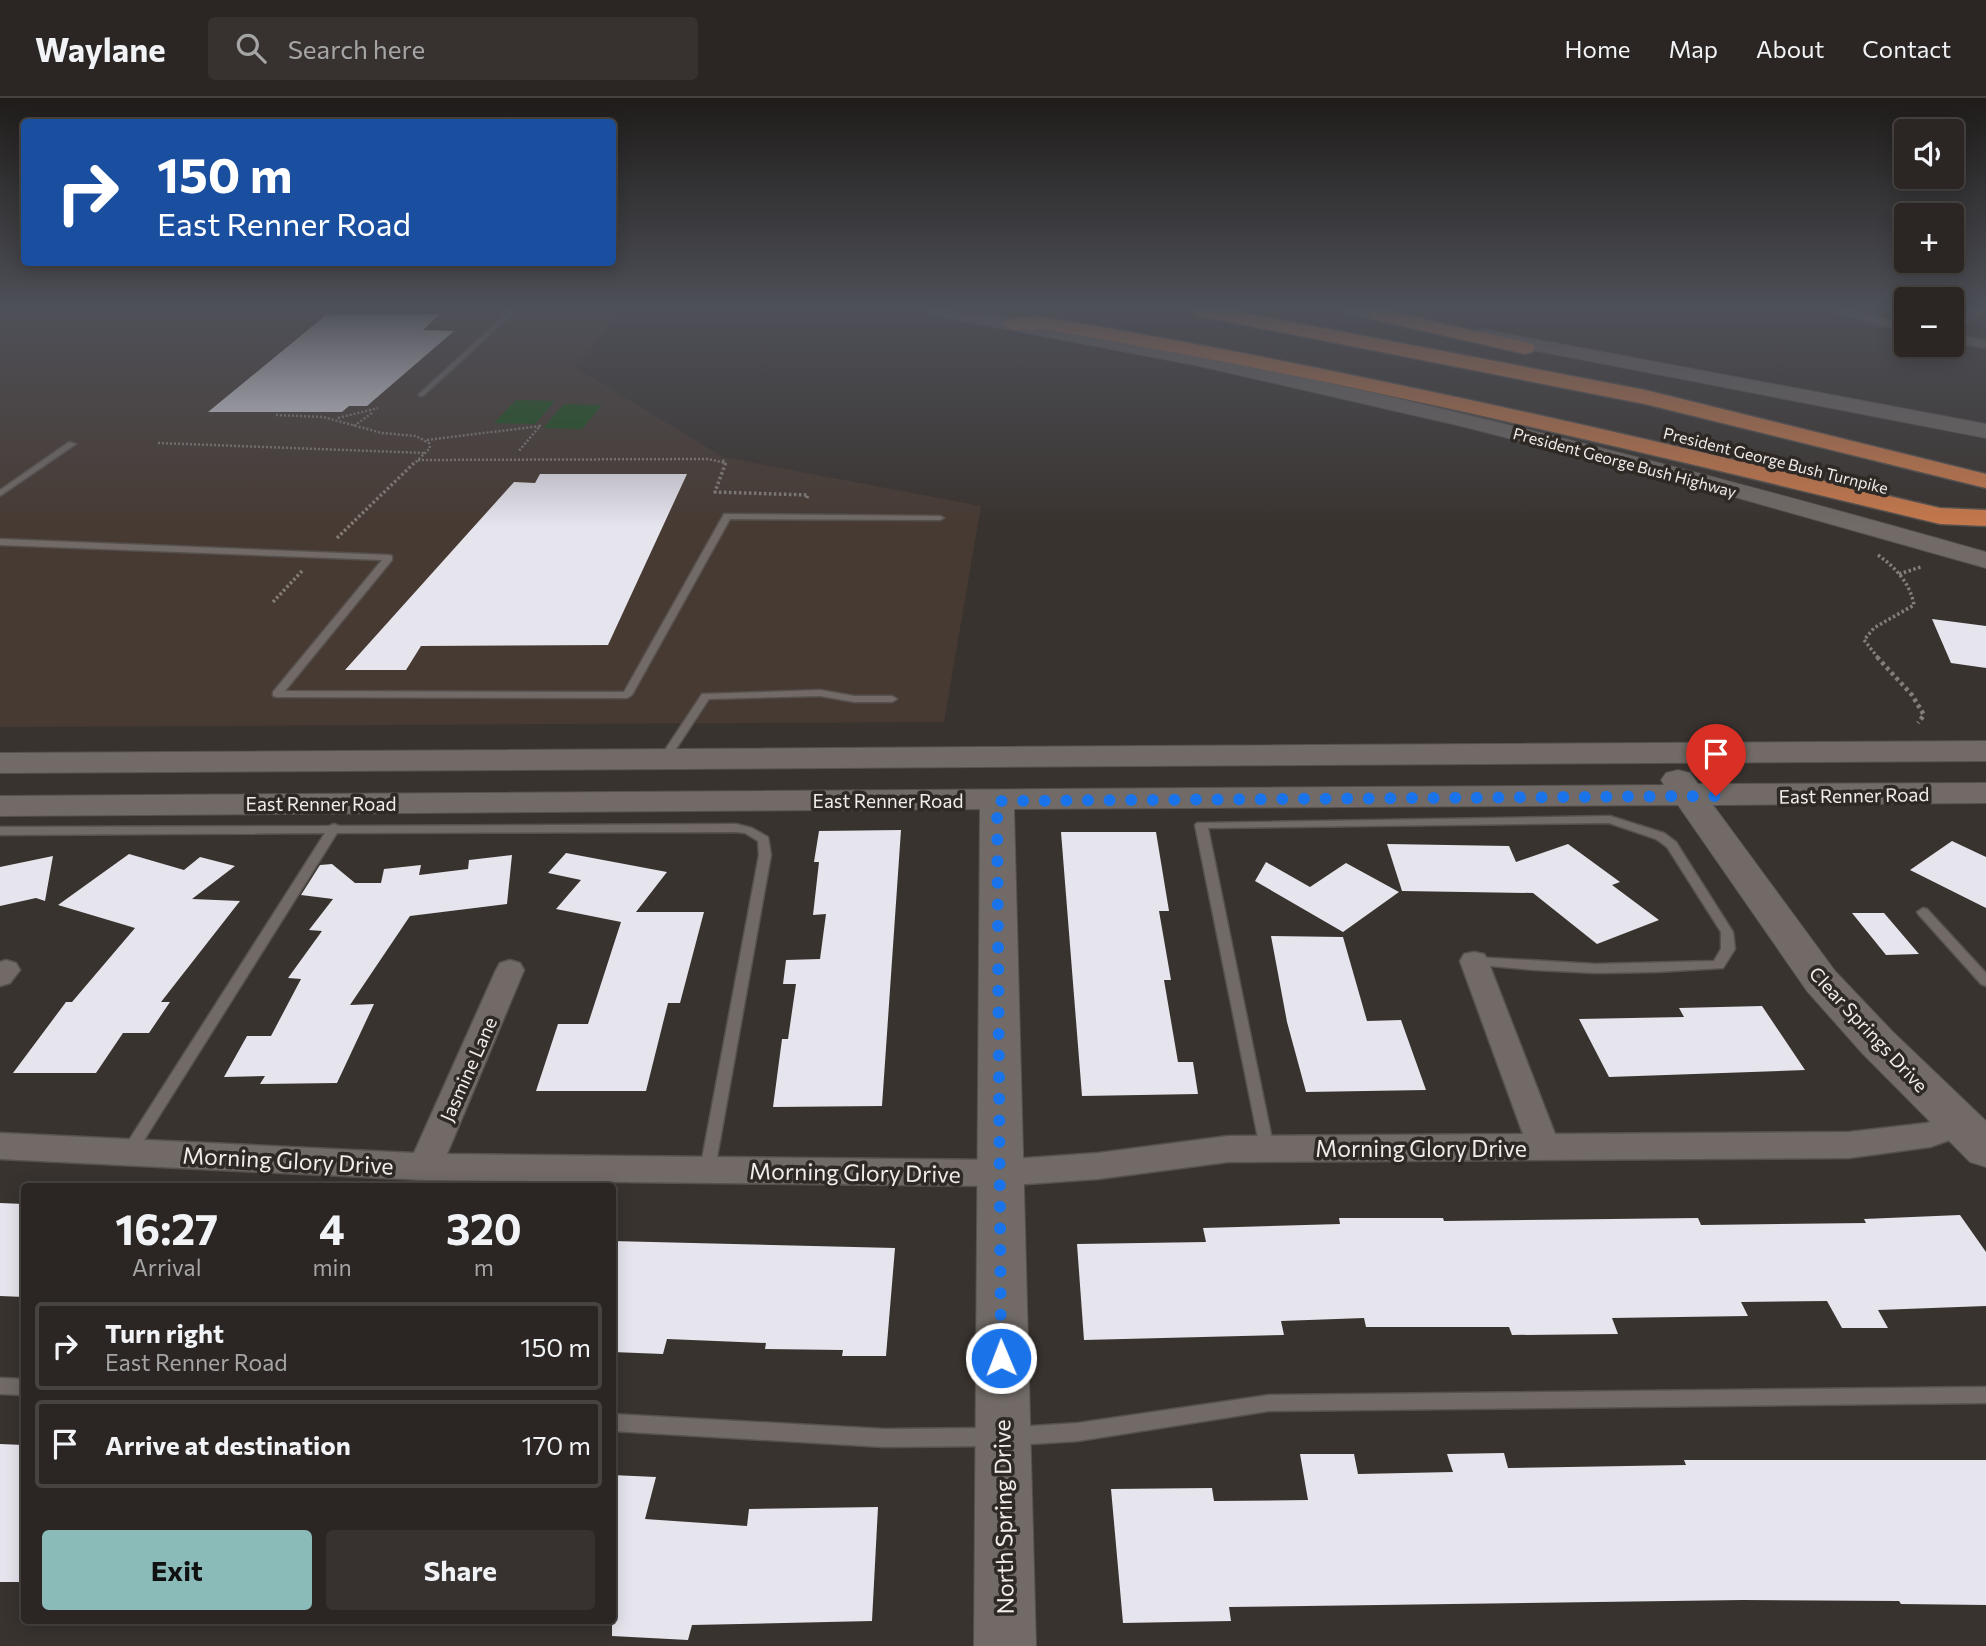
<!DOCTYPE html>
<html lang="en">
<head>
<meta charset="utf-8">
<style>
  :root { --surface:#2b2623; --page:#373230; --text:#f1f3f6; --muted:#a6a5a6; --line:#474341; --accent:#8bbbb9 }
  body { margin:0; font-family:Commissioner,sans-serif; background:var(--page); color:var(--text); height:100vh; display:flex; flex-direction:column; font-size:26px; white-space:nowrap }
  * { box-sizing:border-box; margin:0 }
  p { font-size:23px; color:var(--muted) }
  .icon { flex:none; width:38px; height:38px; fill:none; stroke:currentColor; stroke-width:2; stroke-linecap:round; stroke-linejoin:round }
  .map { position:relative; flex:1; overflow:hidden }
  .side { position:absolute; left:21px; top:1085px; width:595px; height:441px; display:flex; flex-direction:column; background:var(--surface); border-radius:7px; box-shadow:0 4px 18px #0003,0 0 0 2px var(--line) }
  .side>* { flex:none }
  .banner { position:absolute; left:21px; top:21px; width:595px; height:147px; border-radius:7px; box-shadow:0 4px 18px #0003,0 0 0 2px var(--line); background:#1a4fa0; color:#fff; overflow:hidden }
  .controls { position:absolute; left:1894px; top:21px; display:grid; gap:14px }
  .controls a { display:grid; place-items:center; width:70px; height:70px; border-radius:7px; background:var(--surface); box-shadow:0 4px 18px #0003,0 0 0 2px var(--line); font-size:35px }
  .pin { position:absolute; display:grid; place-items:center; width:60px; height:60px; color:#fff; margin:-72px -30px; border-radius:50% 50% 50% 0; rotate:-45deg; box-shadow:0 0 7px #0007 }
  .pin .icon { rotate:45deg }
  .me { position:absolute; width:77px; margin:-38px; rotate:359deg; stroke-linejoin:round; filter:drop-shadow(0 0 5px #0008) }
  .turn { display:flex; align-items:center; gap:24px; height:147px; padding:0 21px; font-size:32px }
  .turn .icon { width:91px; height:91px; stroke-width:2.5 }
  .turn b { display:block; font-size:49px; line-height:60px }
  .eta { display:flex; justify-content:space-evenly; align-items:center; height:119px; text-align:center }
  .eta b { font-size:42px; font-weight:700; line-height:49px }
  .cta { display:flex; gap:14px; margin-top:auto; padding:14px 21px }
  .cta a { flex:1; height:80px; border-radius:7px; background:var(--accent); color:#111; font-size:28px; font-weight:700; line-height:80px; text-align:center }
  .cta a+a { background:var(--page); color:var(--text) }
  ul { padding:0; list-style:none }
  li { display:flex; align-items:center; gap:21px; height:88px; margin:0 14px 10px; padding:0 7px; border:4px solid var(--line); border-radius:7px }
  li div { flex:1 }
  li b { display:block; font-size:26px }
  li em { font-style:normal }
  header { display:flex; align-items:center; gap:42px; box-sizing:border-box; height:98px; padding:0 35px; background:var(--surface); border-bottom:2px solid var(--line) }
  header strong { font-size:33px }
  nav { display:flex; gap:38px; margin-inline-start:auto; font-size:24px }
  .search { width:490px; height:63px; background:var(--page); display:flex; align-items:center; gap:18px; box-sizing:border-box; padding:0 24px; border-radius:7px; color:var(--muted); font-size:26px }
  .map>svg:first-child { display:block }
</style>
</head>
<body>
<header>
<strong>Waylane</strong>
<div class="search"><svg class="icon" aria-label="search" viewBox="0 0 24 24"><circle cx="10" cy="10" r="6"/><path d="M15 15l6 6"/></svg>Search here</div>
<nav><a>Home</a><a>Map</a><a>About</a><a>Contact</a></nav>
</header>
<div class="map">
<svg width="1986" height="1548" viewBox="0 0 1986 1548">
  <rect width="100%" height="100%" fill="#39332f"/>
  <path fill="#473a33" d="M0,212H623L575,269L723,359L981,408L944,624L0,629Z"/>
  <g fill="#1a521b">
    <path d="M516,302L555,303L535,326L494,325Z"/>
    <path d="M564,306L602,307L582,331L543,330Z"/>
  </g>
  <g fill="#e6e4ec">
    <path d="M440,216L423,232L454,233L367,308H349L342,314H208L326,217Z"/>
    <path d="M540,376H687L608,547L421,548L406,572H345L514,384L535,385Z"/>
    <path d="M1932,521L1986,528V570L1951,565Z"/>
    <path d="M901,732L882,1008L773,1009L782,941H788L796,886H783L786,862L820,861L826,816L813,817L819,764H814L819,733Z"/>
    <path d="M1061,734H1156L1169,813H1159L1171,882H1164L1178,964H1193L1198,996L1082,998Z"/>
    <path d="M1952,743L1986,759V810L1910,772Z"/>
    <path d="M1387,746L1509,748L1516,764L1568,746L1620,784L1612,787L1659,822L1597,846L1533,795L1402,793Z"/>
    <path d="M566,755L667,774L636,814H704L680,905H668L646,993H536L558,926H588L621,824L556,811L581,782L548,775Z"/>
    <path d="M129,756L184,772L200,759L235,768L192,801L240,803L161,904H170L149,935H123L96,975H13L66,904H72L135,830L58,807Z"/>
    <path d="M512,757L507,806L410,818L350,907L374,906L337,985L260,986L265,978L224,979L247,938H271L301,881L288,880L322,833L309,832L333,801L301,797L320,767L332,766L355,785H381L384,771L421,767L419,777L468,771L469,762Z"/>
    <path d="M53,758L45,803L36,800L0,808V769Z"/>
    <path d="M1266,764L1310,789L1346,765L1399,794L1343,834L1255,783Z"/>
    <path d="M1852,815H1884L1919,856L1886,857Z"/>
    <path d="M1271,838L1343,839L1367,923L1401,922L1426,992L1306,994L1287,924Z"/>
    <path d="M1762,908L1805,972L1609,979L1579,921L1684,919L1679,910Z"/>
    <path d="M0,1105L24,1106V1199L0,1198Z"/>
    <path d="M1960,1117L1986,1154V1208L1878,1212L1888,1230H1842L1827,1203L1741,1204L1748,1218L1612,1220L1618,1236L1512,1237L1509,1229H1366L1364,1220L1281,1223L1284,1237L1084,1242L1077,1146L1206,1144L1203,1130L1340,1126L1339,1120H1443L1444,1123L1698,1120L1701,1127L1866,1125L1864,1121Z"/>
    <path d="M612,1143L895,1150L886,1258H842L843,1252L765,1251L766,1245L667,1241L663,1256L612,1254Z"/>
    <path d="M0,1346L24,1347V1484H0Z"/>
    <path d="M1504,1355L1508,1370L1686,1367L1684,1362H1986V1507L1901,1506L1899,1503L1743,1502L1229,1509L1231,1523L1123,1525L1111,1391L1212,1390L1214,1403L1308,1402L1300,1356H1354L1358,1376L1453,1374L1447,1356Z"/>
    <path d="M612,1377L656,1379L645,1421L747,1428L749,1411L878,1409L872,1523L692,1527L688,1542L612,1538Z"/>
  </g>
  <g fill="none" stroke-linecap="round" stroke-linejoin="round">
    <defs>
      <g id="lane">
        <path d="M480,212H517L423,298H419V296L508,214Z"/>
        <path d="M69,344L76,346L0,398V392Z"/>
        <path d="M724,416L940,418L944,420L940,422L730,421L632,597L627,600L277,599L273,598V594L382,462L0,447V441L389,457L392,458V462L285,593L624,594Z"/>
        <path d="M820,592L854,598H892L897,601L892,604H854L820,598L709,601L668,663L664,664L659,661L702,596Z"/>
        <path d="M1610,718L1664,735L1676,744L1733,834L1735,851L1723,870L1657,874L1596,875L1535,872L1469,866L1467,863L1474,859L1596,866L1714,863L1721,851V834L1667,749L1656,741L1609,725L1208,730L1274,1051L1271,1055L1266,1057L1261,1055L1195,727L1197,725Z"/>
        <path d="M334,726L339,728L736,726L752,730L768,739L771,757L714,1076L708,1078L702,1076L700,1072L759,757L758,743L745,735L736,734L337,735L134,1058L129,1060L124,1058L121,1054L124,1050L325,735L0,737V729L329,728Z"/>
        <path d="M1923,810L1927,811L1986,875V888L1981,886L1919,817L1917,814Z"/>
        <path d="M0,1280L24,1281V1297L0,1296Z"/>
        <path d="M1986,1289V1305L1269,1313L1078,1343L1015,1347L1008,1344L1006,1338L1008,1332L1015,1329L1078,1325L1269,1297Z"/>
        <path d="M612,1316L884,1331L990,1330L997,1333L999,1339L997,1345L990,1348L884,1349L612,1333Z"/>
      </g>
      <g id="street">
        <path d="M1829,212H1851L1906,226V234Z"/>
        <path d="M1970,212H1984L1951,236V226Z"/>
        <path d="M1951,236L1986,242V250L1951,244Z"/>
        <path d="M1474,854L1484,856L1488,863L1555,1036L1849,1034L1927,1025L1959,1014L1970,1017L1975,1026L1970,1035L1930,1049L1849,1060L1228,1064L1098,1081L999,1088L425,1082L0,1061V1035L414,1055L496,872L500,865L510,862L520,865L524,872L447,1056L999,1062L1098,1055L1228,1038L1523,1036L1460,863L1464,856Z"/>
        <path d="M6,862L16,865L20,872L10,885L0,888V864Z"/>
      </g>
      <g id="secondary">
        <path d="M924,212C979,212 1033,223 1087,234C1142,245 1198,256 1253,268C1500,321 1743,385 1986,454V470L1717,394L1461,328L1199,268L933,217Z"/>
        <path d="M1340,212H1381L1424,220L1427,224L1418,229L1349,217Z"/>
        <path d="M1482,231L1986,326V340L1475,241L1473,237Z"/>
        <path d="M1986,643V663L0,675V655Z"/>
        <path d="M1678,672L1690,675L1698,686L1986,685V705L1713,707L1835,873L1892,933L1986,1023V1069L1970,1064L1862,955L1807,893L1678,707L1014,711L1036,1548H974L980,711L0,718V698L1664,687L1661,682L1666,675Z"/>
      </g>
      <g id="highway">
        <path d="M1190,212H1229L1645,292L1986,376V390L1645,306L1199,218Z"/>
        <path d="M1381,212L1525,244L1532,246L1535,250L1532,254L1525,256L1371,221L1369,217L1371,213Z"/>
        <path d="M1042,219C1345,269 1642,340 1940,410L1986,412V428L1940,426C1642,354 1345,281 1042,231L1012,232L1002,226L1012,220Z"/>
      </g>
    </defs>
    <use href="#lane" stroke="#56514e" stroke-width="3"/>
    <use href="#street" stroke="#56514e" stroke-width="3"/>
    <use href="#secondary" stroke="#56514e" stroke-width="2"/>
    <use href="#highway" stroke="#56514e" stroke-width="3"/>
    <g stroke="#837e7a" stroke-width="2.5" stroke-dasharray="2 2" stroke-linecap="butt">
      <path d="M276,317L323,319L382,335L416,338L429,345L430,350L415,365"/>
      <path d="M338,320L378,310"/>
      <path d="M354,328L372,315"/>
      <path d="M427,342L540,328L518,354"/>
      <path d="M158,345L425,355"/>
      <path d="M418,362L708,361L726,365"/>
    </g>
    <g stroke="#837e7a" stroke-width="3.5" stroke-dasharray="2.5 2.5" stroke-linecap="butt">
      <path d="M722,363L726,364L715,394L808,397L806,402"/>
      <path d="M337,440L416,363"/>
      <path d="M1878,457C1896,470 1910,485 1914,507L1874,530L1864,542L1879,561"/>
      <path d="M1899,476L1921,469"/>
      <path d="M273,504L302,473"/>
    </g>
    <path stroke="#837e7a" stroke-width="4.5" stroke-dasharray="3.5 3.5" stroke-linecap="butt" d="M1877,559L1912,597L1924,617L1918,625"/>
    <use href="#lane" fill="#716a66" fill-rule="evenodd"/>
    <use href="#street" fill="#716a66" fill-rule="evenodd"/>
    <use href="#secondary" fill="#716a66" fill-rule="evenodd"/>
    <use href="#highway" fill="#c6784b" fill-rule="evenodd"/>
  </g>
  <linearGradient id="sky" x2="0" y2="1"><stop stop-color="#1f1c1a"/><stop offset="0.49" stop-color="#4e5058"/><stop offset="1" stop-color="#4e5058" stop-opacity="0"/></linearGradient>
  <rect width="1986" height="429" fill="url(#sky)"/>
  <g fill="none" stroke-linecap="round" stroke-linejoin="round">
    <path stroke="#1a73e8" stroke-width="12" stroke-dasharray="0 21.6" d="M1001,1260L997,703L1716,698"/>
  </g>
  <g text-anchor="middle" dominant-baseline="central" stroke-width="7" stroke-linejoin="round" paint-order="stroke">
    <g font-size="16" fill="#f0ece9" stroke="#2f2925">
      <text transform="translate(1776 362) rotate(14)">President George Bush Turnpike</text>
      <text transform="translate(1625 364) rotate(15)">President George Bush Highway</text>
    </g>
    <g font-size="19" fill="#f0ece9" stroke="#2f2925">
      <text transform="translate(1854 697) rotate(-1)">East Renner Road</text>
      <text x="888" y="702">East Renner Road</text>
      <text x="321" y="705">East Renner Road</text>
      <text transform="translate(1869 931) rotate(47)">Clear Springs Drive</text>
      <text transform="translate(468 971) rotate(-66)">Jasmine Lane</text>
    </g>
    <g font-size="23" fill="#f0ece9" stroke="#2f2925">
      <text x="1421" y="1050">Morning Glory Drive</text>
      <text transform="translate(288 1062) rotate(3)">Morning Glory Drive</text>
      <text transform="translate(855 1074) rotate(1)">Morning Glory Drive</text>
      <text transform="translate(1003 1419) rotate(-91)">North Spring Drive</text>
    </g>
  </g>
</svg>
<div class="controls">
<a><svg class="icon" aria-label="sound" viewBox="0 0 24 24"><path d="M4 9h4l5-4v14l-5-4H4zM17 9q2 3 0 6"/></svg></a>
<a>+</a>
<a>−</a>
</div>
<div class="pin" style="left:1716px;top:698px;background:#d93025"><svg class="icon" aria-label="arrive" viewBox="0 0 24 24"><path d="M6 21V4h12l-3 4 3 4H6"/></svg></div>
<svg class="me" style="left:1001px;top:1260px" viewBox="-20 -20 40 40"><circle r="17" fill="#1a73e8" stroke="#fff" stroke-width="3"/><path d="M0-11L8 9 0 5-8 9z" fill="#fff"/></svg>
<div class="banner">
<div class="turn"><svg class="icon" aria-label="right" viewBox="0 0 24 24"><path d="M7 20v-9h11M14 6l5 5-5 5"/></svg><div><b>150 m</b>East Renner Road</div></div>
</div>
<section class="side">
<div class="eta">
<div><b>16:27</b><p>Arrival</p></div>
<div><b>4</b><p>min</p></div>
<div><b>320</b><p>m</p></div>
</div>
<ul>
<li><svg class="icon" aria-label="right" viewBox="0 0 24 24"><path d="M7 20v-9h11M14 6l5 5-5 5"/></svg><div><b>Turn right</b><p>East Renner Road</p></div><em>150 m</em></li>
<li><svg class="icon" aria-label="arrive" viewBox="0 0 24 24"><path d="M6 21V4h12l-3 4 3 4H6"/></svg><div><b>Arrive at destination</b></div><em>170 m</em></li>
</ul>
<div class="cta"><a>Exit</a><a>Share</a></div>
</section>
</div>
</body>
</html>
